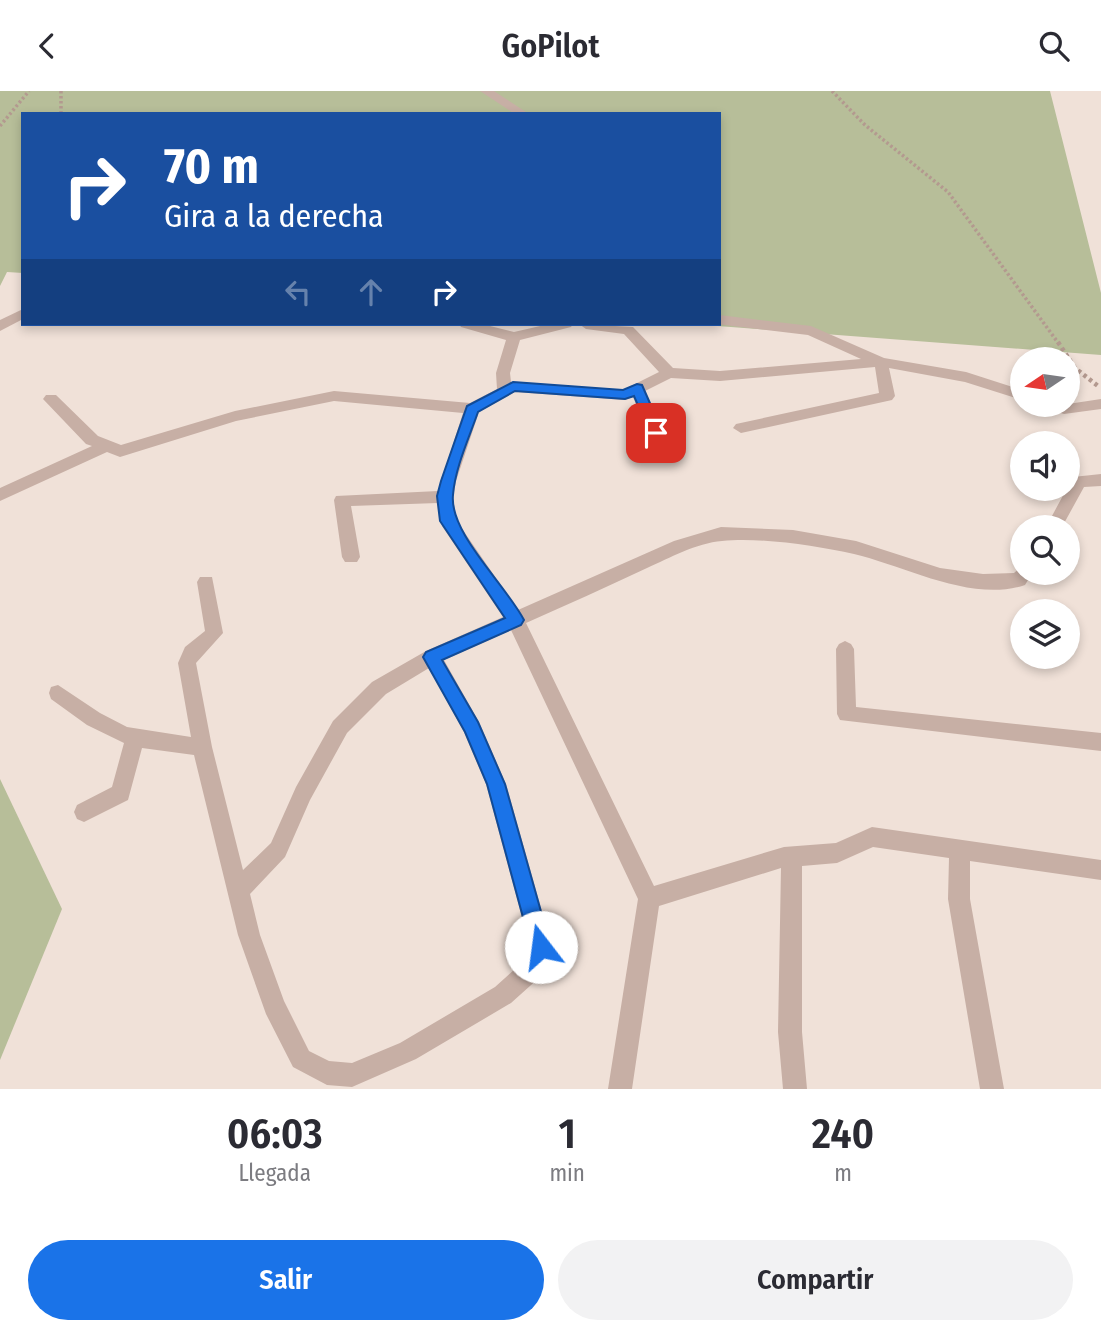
<!DOCTYPE html>
<html lang="es">
<head>
<meta charset="utf-8">
<style>
  :root { --surface:#fff; --page:#f2f2f3; --text:#2b2b33; --muted:#7c7c81; --accent:#1a73e8 }
  body { margin:0; font-family:"Fira Sans Condensed",sans-serif; background:var(--page); color:var(--text); height:100vh; display:flex; flex-direction:column; font-size:26px; white-space:nowrap }
  * { box-sizing:border-box; margin:0 }
  p { font-size:23px; color:var(--muted) }
  .icon { flex:none; width:38px; height:38px; fill:none; stroke:currentColor; stroke-width:2; stroke-linecap:round; stroke-linejoin:round }
  .map { position:relative; height:998px; overflow:hidden }
  .panel { display:flex; flex-direction:column; background:var(--surface); flex:1 }
  .panel>* { flex:none }
  .top-card { position:absolute; left:21px; top:21px; width:700px; height:214px; border-radius:0px; box-shadow:0 4px 10px #0003; background:#1a4fa0; color:#fff; overflow:hidden }
  .needle { width:46px; rotate:257deg }
  .controls { position:absolute; left:1010px; top:256px; display:grid; gap:14px }
  .controls a { display:grid; place-items:center; width:70px; height:70px; border-radius:50%; background:var(--surface); box-shadow:0 4px 10px #0003; font-size:35px }
  .pin { position:absolute; display:grid; place-items:center; width:60px; height:60px; color:#fff; margin:-30px; border-radius:14px; box-shadow:0 4px 10px #0006 }
  .me { position:absolute; width:77px; margin:-38px; rotate:345deg; stroke-linejoin:round; filter:drop-shadow(0 0 5px #0008) }
  .turn { display:flex; align-items:center; gap:24px; height:147px; padding:0 28px; font-size:32px }
  .turn .icon { width:91px; height:91px; stroke-width:2.5 }
  .turn b { display:block; font-size:49px; line-height:60px }
  .lanes { display:flex; align-items:center; height:66px; padding:0 28px; background:#0003; justify-content:center; gap:35px; direction:ltr }
  .lanes .off { opacity:.35 }
  .eta { display:flex; justify-content:space-evenly; align-items:center; height:119px; text-align:center }
  .eta b { font-size:42px; font-weight:600; line-height:49px }
  .action { display:flex; gap:14px; margin-top:auto; padding:14px 28px }
  .action a { flex:1; height:80px; border-radius:42px; background:var(--accent); color:#fff; font-size:28px; font-weight:600; line-height:80px; text-align:center }
  .action a+a { background:var(--page); color:var(--text) }
  header { display:flex; justify-content:space-between; align-items:center; height:91px; padding:0 28px; background:var(--surface); font-size:32px; font-weight:600 }
  .map>svg:first-child { display:block }
</style>
</head>
<body>
<header><svg class="icon" aria-label="back" viewBox="0 0 24 24"><path d="M15 5l-7 7 7 7"/></svg>GoPilot<svg class="icon" aria-label="search" viewBox="0 0 24 24"><circle cx="10" cy="10" r="6"/><path d="M15 15l6 6"/></svg></header>
<div class="map">
<svg width="1101" height="998" viewBox="0 0 1101 998">
  <rect width="100%" height="100%" fill="#f0e1d8"/>
  <g fill="#b7be99">
    <path d="M0,0H1050L1101,202V264L691,233H719V23H23V182L7,181L0,195Z"/>
    <path d="M0,688L62,818L0,969Z"/>
  </g>
  <g fill="none" stroke-linecap="round" stroke-linejoin="round">
    <g stroke="#b3998f" stroke-width="3.5" stroke-dasharray="2.5 2.5" stroke-linecap="butt">
      <path d="M61,0V23"/>
      <path d="M832,0L865,34L948,101L1059,253"/>
      <path d="M0,35L29,0"/>
    </g>
    <path stroke="#b3998f" stroke-width="4.5" stroke-dasharray="3.5 3.5" stroke-linecap="butt" d="M1058,251L1075,277L1098,295"/>
    <g fill="#c7afa5" fill-rule="evenodd">
      <path d="M480,0H494L529,23H515Z"/>
      <path d="M23,218V228L0,240V229Z"/>
      <path d="M719,224L811,235L884,267L966,281L1022,299V309L965,291L889,277L895,305L892,309L741,342L733,337L736,333L879,302L875,276L720,290L671,287L645,300L664,342L656,348L648,342L633,306L625,309L515,301L479,321L456,390L453,406L456,429L518,519L674,450L721,436L793,439L856,450L940,477L983,483L1014,482L1022,475V481H1033L1025,494C972,512 905,475 854,463C816,455 761,446 722,450C696,452 670,467 647,477C607,496 566,514 526,532L654,795L784,756L836,752L872,736L1101,769V789L970,770V808L1004,998H980L948,808L949,767L873,756L837,772L802,775V941L807,998H783L778,941L781,777L659,815L632,998H608L638,808L511,539L444,569L479,631L506,693L552,856L540,886L511,912L416,968L352,996L327,994L293,976L266,923L238,844L194,664L142,657L128,709L84,731L77,728L74,721L77,714L112,696L124,652L87,634L51,608L49,602L51,596L58,594L100,622L127,636L191,646L178,572L185,556L205,540L197,491L200,486H212L223,542L196,572L212,656L243,779L271,752L296,696L333,630L372,591L426,560L503,526L442,435L438,412L351,415L360,466L357,471H345L342,466L334,409L336,405L438,400L463,322L334,310L236,330L120,366L107,361L0,410V397L92,355L86,353L43,308L46,304H56L98,345L121,354L235,320L334,300L470,312L497,298L496,282L506,249L461,236L459,233H482L514,241L549,233H573L571,236L520,249L510,282L511,291L623,299L659,281L624,243L586,238L579,233L633,236L673,277L720,280L861,268L808,244L716,233H719ZM429,577L464,641L486,693L530,856L524,870L495,896L400,952L352,972L329,970L309,960L284,910L260,844L250,803L285,766L310,709L347,642L386,603Z"/>
      <path d="M1101,308V318L1064,323L1045,317L1043,313H1068Z"/>
      <path d="M1101,383V395L1084,396L1062,436H1046L1073,386Z"/>
      <path d="M845,550L851,553L854,558L856,616L1101,642V660L840,629L837,623L836,558L839,553Z"/>
    </g>
  </g>
  <path fill="#1a73e8" stroke="#114b97" stroke-width="2" d="M513,291L623,299L637,293L642,294L663,342L656,347L651,345L634,305L625,308L515,300L478,321C469,347 455,377 453,404C449,442 506,494 524,529L521,534L442,569L478,631L505,693L551,856L548,863L541,866L533,863L531,856L487,693L465,641L423,566L426,561L505,527L440,430L437,405L441,390L467,315Z"/>
</svg>
<div class="controls">
<a><svg class="needle" viewBox="-14 -14 28 28"><path d="M0-13l5 13h-10z" fill="#e53935"/><path d="M0 13l5-13h-10z" fill="#7c7c81"/></svg></a>
<a><svg class="icon" aria-label="sound" viewBox="0 0 24 24"><path d="M4 9h4l5-4v14l-5-4H4zM17 9q2 3 0 6"/></svg></a>
<a><svg class="icon" aria-label="search" viewBox="0 0 24 24"><circle cx="10" cy="10" r="6"/><path d="M15 15l6 6"/></svg></a>
<a><svg class="icon" aria-label="layers" viewBox="0 0 24 24"><path d="M12 4l9 5-9 5-9-5zM3 14l9 5 9-5"/></svg></a>
</div>
<div class="pin" style="left:656px;top:342px;background:#d93025"><svg class="icon" aria-label="arrive" viewBox="0 0 24 24"><path d="M6 21V4h12l-3 4 3 4H6"/></svg></div>
<svg class="me" style="left:541px;top:856px" viewBox="-20 -20 40 40"><circle r="19" fill="#fff"/><path d="M0-13L10 11 0 6-10 11z" fill="#1a73e8"/></svg>
<div class="top-card">
<div class="turn"><svg class="icon" aria-label="right" viewBox="0 0 24 24"><path d="M7 20v-9h11M14 6l5 5-5 5"/></svg><div><b>70 m</b>Gira a la derecha</div></div>
<div class="lanes"><svg class="icon off" aria-label="left" viewBox="0 0 24 24"><path d="M17 20v-9H6M10 6l-5 5 5 5"/></svg><svg class="icon off" aria-label="ahead" viewBox="0 0 24 24"><path d="M12 20V5M6 11l6-6 6 6"/></svg><svg class="icon" aria-label="right" viewBox="0 0 24 24"><path d="M7 20v-9h11M14 6l5 5-5 5"/></svg></div>
</div>
</div>
<section class="panel">
<div class="eta">
<div><b>06:03</b><p>Llegada</p></div>
<div><b>1</b><p>min</p></div>
<div><b>240</b><p>m</p></div>
</div>
<div class="action"><a>Salir</a><a>Compartir</a></div>
</section>
</body>
</html>
